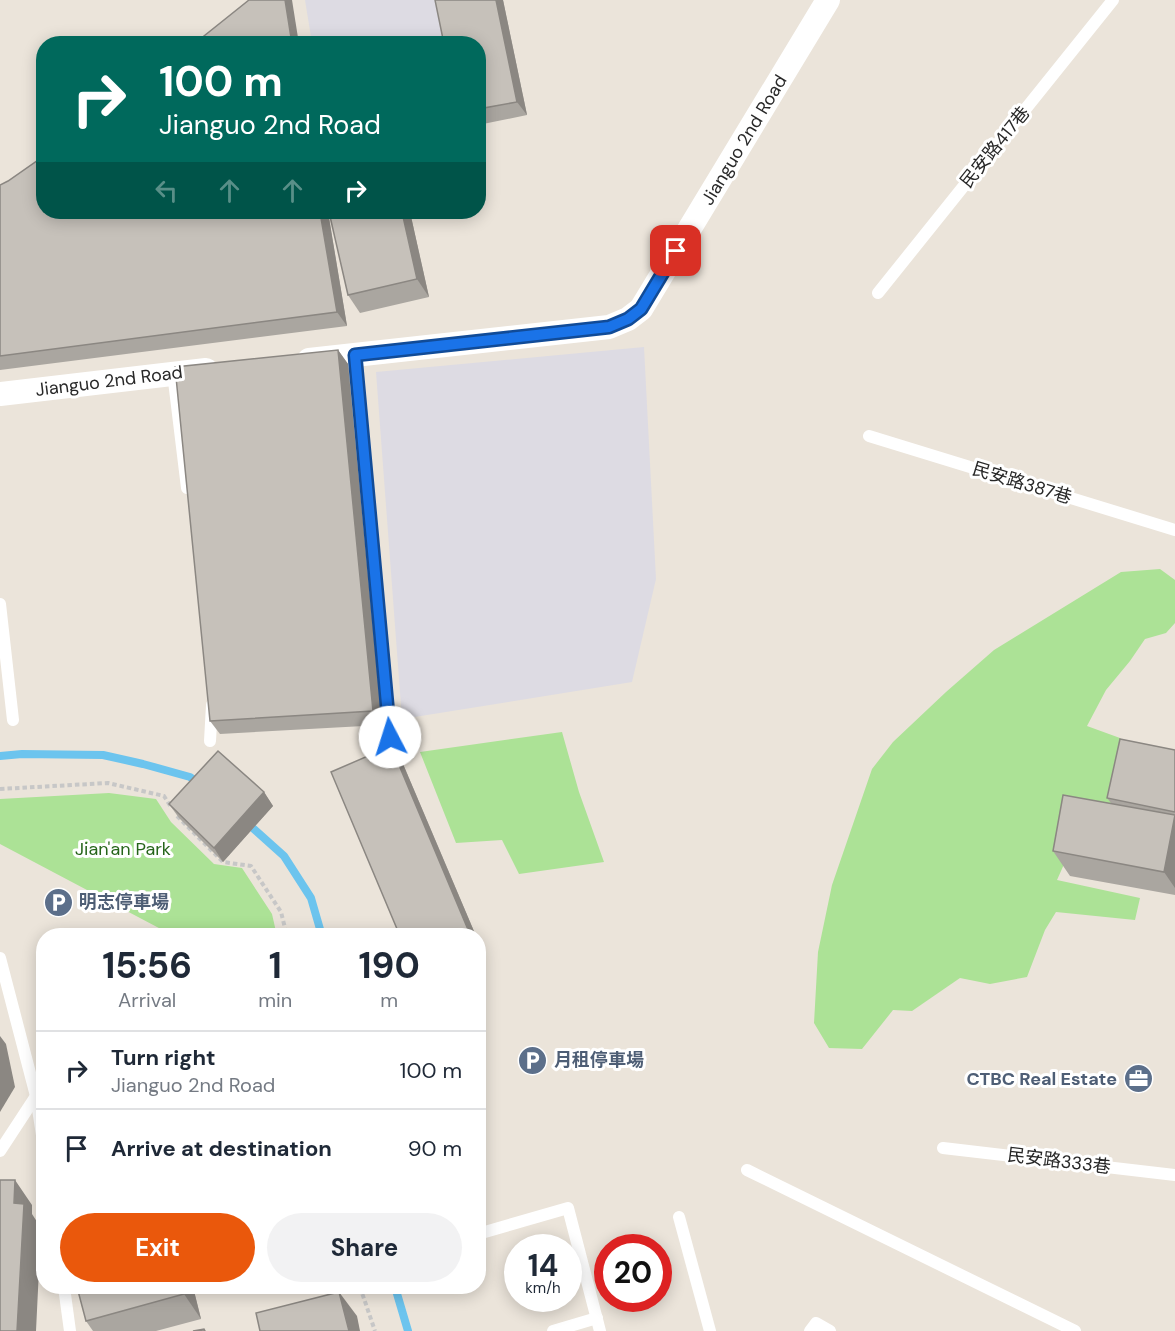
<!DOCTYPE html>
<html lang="en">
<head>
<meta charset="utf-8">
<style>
  :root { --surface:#fff; --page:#f2f2f3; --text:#1f2937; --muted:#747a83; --line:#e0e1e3; --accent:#ea580c }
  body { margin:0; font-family:"DM Sans","Noto Sans TC",sans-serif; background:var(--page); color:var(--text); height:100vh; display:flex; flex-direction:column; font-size:22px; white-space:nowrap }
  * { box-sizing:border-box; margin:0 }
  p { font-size:20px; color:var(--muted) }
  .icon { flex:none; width:33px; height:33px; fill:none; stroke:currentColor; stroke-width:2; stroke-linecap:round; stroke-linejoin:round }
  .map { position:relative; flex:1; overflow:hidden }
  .sheet { position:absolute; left:36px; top:928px; width:450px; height:366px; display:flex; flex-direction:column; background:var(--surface); border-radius:24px; box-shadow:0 3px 15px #0003 }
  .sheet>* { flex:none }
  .guide { position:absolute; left:36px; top:36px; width:450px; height:183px; border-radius:24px; box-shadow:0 3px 15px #0003; background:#00695c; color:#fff; overflow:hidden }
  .speed { position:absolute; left:504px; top:1234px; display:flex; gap:12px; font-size:30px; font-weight:700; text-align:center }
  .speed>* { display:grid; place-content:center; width:78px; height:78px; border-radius:50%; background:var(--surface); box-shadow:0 3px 15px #0003; line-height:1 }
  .speed small { font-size:15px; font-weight:400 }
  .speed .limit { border:9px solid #d22; background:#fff; color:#111 }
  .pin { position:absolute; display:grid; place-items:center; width:51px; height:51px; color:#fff; margin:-26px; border-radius:12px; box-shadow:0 3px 9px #0006 }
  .me { position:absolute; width:66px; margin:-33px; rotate:355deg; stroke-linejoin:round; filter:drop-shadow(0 0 4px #0008) }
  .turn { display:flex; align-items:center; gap:21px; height:126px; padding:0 24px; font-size:27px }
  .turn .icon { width:78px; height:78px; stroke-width:2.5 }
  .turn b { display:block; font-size:42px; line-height:51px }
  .lanes { display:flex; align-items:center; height:57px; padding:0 24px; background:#0003; justify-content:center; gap:30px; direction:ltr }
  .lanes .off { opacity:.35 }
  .eta { display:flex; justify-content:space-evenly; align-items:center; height:102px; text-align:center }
  .eta b { font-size:36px; font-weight:700; line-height:42px }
  .primary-button { display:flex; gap:12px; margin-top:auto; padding:12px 24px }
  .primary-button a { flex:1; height:69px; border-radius:36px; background:var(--accent); color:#fff; font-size:24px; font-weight:700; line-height:69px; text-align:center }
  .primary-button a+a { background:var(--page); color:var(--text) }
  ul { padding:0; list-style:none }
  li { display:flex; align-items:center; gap:18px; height:78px; padding:0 24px; border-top:2px solid var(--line) }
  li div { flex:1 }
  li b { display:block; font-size:22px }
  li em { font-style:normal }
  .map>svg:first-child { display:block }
</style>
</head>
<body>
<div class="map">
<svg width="1175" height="1331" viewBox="0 0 1175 1331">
  <rect width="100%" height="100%" fill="#ebe4da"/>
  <g fill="#dddbe3">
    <path d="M305,0H440L447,43H312Z"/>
    <path d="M644,347L656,579L632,682L402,719L376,372Z"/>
  </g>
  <g fill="#ace296">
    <path d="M1160,569L1175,580V623L1166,633L1145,639L1130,661L1106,690L1087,726L1120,738L1140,763L1109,817L1081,826L1057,880L1140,898L1135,920L1056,912L1045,930L1027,977L990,984L960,978L912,1011L893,1010L862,1049L829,1048L814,1023L818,952L832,885L872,769L893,742L946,692L994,650L1121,572Z"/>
    <path d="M562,732L579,792L604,862L519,874L502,840L456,843L420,752Z"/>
    <path d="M109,793L156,799L171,822L214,864L242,868L272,914L277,936H174L0,844V799Z"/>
  </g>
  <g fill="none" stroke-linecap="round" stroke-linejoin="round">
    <g stroke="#6cc4ee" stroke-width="8">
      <path d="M0,756L22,754L103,755L143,764L190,777L201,785"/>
      <path d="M246,822L284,856L311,898L322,936"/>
      <path d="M395,1287L408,1331"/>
    </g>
    <g stroke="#c7c7c7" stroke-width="4" stroke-dasharray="4.5 3" stroke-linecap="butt">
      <path d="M0,789L108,783L164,796L171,807"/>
      <path d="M177,816L223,862L251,866L281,912L287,936"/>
      <path d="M360,1287L375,1331"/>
    </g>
    <g stroke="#fff" stroke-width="12">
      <path d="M878,293L1113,0"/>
      <path d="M355,355L390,737"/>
      <path d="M173,373L187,488"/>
      <path d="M869,436L1175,530"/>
      <path d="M0,604L13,720"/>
      <path d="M210,741L212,705"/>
      <path d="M0,958L36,1096L44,1148"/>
      <path d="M943,1148L1175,1175"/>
      <path d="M0,1151L36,1096"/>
      <path d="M747,1170L1075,1331"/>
      <path d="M679,1217L710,1331"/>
      <path d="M478,1234L568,1208L600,1331"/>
      <path d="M64,1287L70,1331"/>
      <path d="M553,1331L597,1318"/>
      <path d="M810,1331L816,1323L830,1331"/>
    </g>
    <g stroke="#fff" stroke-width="24">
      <path d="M309,360L609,327L628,319L641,309L828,0"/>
      <path d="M0,394L206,370"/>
    </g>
  </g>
  <g fill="#aaa6a0">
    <path d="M503,0L527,115L478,125V44Z"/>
    <path d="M8,181L328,212L347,326L0,370V185Z"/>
    <path d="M410,212L429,297L360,313L348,295Z"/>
    <path d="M338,350L348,364L382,725L220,734L210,721Z"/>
    <path d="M391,746L403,764L476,936H400Z"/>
    <path d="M1175,750V895L1070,876L1053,851L1111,803L1107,798Z"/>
    <path d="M264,792L273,806L223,862L179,818L169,804Z"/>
    <path d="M193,1287L201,1319L156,1331H93L86,1321Z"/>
  </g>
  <g fill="#8b8782">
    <path d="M285,0H292L299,44H292Z"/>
    <path d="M496,0H503L527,115L517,102Z"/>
    <path d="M320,212H328L347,326L337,312Z"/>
    <path d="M402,212H410L429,297L417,279Z"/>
    <path d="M338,350L348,364L382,725L373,711Z"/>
    <path d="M391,746L403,764L476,936H472L469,932Z"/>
    <path d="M264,792L273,806L223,862L214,848Z"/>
    <path d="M1175,815V888L1164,872Z"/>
    <path d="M0,1036L6,1044L15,1087L0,1112Z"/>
    <path d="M15,1180L32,1205V1214L41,1228L36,1331H17L14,1203Z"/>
    <path d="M182,1287H193L201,1319L184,1294Z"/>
    <path d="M339,1292L357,1316L360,1331H349Z"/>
  </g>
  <g fill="#c6c1ba" stroke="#8b8782" stroke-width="1.5">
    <path d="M249,0H285L292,44H194Z"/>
    <path d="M435,0H496L517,102L478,109V44H444Z"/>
    <path d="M44,156V212H320L337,312L0,356V185L8,181Z"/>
    <path d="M329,212H402L417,279L348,295Z"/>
    <path d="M338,350L373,711L210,721L175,367Z"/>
    <path d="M1120,739L1175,750V812L1107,798Z"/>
    <path d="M391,746L469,932L461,936H400L331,772Z"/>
    <path d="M218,751L264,792L214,848L169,804Z"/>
    <path d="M1063,795L1175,815L1164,872L1053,851Z"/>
    <path d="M0,1180H15L14,1203L24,1204L17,1331H0Z"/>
    <path d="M77,1287H182L184,1294L86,1321Z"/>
    <path d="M339,1292L349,1331H260L256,1313Z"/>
    <path d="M204,1329L205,1331H193Z"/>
  </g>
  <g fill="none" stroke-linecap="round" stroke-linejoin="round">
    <defs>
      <path id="route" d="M390,737L355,355L609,327L628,319L641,309L676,251"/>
    </defs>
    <use href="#route" stroke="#114b97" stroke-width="15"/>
    <use href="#route" stroke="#1a73e8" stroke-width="10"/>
  </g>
  <defs>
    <symbol id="parking-disc" viewBox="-11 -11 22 22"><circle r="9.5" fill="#5c6f8a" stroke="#fff"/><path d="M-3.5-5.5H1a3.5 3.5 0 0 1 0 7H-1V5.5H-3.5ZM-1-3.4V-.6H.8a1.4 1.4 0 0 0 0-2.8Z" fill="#fff"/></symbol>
    <symbol id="office-disc" viewBox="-11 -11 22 22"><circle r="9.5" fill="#5c6f8a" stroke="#fff"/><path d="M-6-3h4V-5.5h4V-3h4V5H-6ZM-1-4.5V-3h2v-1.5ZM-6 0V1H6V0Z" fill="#fff"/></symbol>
  </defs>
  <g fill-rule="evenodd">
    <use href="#parking-disc" x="42" y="886" width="33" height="33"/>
    <use href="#parking-disc" x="516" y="1044" width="33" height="33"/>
    <use href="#office-disc" x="1122" y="1062" width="33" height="33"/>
  </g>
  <g text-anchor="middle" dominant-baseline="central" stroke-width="6" stroke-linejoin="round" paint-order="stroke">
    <g font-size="18" fill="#282828" stroke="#fff">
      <text transform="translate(744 140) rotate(-59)">Jianguo 2nd Road</text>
      <text transform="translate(995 147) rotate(-51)">民安路417巷</text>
      <text transform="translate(109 381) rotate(-7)">Jianguo 2nd Road</text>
      <text transform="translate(1022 483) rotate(17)">民安路387巷</text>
      <text transform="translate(1059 1161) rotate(7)">民安路333巷</text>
    </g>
    <g font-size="18" fill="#256419" stroke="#fff">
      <text x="123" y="849">Jian'an Park</text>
    </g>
    <g font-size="18" font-weight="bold" fill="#4e5e75" stroke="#fff" text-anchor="start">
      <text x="79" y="902">明志停車場</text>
      <text x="554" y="1060">月租停車場</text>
      <text x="1117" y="1079" text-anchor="end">CTBC Real Estate</text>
    </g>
  </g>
</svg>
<div class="speed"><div>14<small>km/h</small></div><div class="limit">20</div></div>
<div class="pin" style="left:676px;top:251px;background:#d93025"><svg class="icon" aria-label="arrive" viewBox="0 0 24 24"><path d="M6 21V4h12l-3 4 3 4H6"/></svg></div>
<svg class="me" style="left:390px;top:737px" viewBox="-20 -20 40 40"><circle r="19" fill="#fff"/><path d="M0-13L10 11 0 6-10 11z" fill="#1a73e8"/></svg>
<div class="guide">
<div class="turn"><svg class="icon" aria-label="right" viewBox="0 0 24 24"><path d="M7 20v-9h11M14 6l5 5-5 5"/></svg><div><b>100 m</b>Jianguo 2nd Road</div></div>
<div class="lanes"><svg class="icon off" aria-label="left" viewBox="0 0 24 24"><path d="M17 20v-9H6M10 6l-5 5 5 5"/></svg><svg class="icon off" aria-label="ahead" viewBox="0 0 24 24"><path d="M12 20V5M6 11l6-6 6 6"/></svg><svg class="icon off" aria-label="ahead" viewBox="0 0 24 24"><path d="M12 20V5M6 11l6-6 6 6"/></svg><svg class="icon" aria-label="right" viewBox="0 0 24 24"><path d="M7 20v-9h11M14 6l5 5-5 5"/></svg></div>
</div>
<section class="sheet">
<div class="eta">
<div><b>15:56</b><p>Arrival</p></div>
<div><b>1</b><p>min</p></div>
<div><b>190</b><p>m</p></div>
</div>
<ul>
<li><svg class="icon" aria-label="right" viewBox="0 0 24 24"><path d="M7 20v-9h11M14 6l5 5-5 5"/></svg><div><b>Turn right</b><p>Jianguo 2nd Road</p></div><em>100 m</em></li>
<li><svg class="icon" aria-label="arrive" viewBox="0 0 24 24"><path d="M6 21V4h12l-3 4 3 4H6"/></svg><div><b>Arrive at destination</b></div><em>90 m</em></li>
</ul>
<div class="primary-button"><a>Exit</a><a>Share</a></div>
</section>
</div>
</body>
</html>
